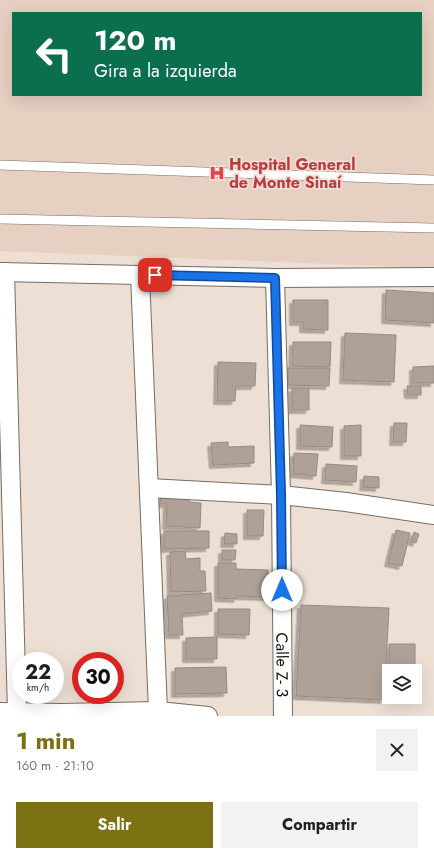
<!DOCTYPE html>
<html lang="es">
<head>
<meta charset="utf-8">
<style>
  :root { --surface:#fff; --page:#f2f2f2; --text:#202124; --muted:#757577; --accent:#7c7112 }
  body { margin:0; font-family:Jost,sans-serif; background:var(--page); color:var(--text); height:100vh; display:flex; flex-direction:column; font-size:15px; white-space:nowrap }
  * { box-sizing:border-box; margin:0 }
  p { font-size:13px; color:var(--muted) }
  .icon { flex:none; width:22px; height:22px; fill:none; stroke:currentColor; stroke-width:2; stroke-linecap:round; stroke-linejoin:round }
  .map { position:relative; height:716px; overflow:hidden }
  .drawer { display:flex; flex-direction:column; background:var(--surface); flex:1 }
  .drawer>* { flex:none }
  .hud { position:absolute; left:12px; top:12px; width:410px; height:84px; border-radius:0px; box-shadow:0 4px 16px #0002; background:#0b6e4f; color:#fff; overflow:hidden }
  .tools { position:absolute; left:382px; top:664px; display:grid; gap:8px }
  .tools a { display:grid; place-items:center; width:40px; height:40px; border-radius:0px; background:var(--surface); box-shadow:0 4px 16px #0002; font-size:20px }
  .speed { position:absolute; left:12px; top:652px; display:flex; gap:8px; font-size:20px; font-weight:700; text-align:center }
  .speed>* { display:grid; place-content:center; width:52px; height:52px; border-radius:50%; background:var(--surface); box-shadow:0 4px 16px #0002; line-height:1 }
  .speed small { font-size:10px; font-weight:400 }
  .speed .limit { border:6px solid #d22; background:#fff; color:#111 }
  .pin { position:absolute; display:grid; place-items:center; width:34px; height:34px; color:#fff; margin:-17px; border-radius:8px; box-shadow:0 2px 6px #0006 }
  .me { position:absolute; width:44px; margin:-22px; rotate:0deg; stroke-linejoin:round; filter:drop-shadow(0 0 3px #0008) }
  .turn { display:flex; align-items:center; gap:14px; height:84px; padding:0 16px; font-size:18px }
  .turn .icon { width:52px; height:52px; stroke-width:2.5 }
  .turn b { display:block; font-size:28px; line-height:34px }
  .round { display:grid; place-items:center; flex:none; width:42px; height:42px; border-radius:0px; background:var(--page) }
  .headline { display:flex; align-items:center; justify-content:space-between; height:68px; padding:0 16px }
  h1 { font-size:24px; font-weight:700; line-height:30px; color:var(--accent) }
  .primary-button { display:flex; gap:8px; margin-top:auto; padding:8px 16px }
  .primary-button a { flex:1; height:46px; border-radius:0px; background:var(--accent); color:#fff; font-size:16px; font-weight:700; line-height:46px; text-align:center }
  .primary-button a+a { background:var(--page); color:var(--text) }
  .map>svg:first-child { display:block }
</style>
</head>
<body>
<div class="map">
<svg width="434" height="716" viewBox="0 0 434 716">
  <defs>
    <filter id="shadow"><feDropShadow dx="-3.5" dy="3.5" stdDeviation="0" flood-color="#0004"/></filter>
  </defs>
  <rect width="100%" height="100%" fill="#eddfd4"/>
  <path fill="#e5d0c1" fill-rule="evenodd" d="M0,0H434V268L0,251ZM13,13H421V95H13Z"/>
  <g fill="#afa198" stroke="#978a81" filter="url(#shadow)">
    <path d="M386,290L434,293V323L385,320Z"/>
    <path d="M293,300H328V330L303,329V322H293Z"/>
    <path d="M345,333L396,335L394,382L343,380Z"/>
    <path d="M293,342H331L330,367L292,366Z"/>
    <path d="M218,362L256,363L255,386H236L235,401H217Z"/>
    <path d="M434,366V383H413V367Z"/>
    <path d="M288,368H330L329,386L288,385Z"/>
    <path d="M407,386H421V395H408Z"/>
    <rect x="292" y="388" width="17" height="22"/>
    <path d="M394,423H407L406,442H393Z"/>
    <path d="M300,425L333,427L332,447L300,446Z"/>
    <path d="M361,425V456H344V426Z"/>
    <path d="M228,442V447L254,446V463L213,465L211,443Z"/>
    <path d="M294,453L318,454L316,476L293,474Z"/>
    <path d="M326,464L357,466L356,482L325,480Z"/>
    <path d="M364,476L379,477V488L363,487Z"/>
    <path d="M161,496L190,497L189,502L201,503L200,528L166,526L167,504H160Z"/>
    <path d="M247,510H264L263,536H247Z"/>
    <path d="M396,530L410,533L402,566L388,563Z"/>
    <path d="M164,531H209V548L164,549Z"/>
    <path d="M414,532L419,534L416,543L411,541Z"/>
    <path d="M225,533L237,534V544H224Z"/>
    <path d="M222,550H236L235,560H222Z"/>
    <path d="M185,551L186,559L200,558V571H205L206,591L171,592L170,552Z"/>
    <path d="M218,563H236V569L268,570V597L237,596V599L218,598Z"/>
    <path d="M211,593L212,611L182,614L183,635H169L167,596Z"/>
    <path d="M301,605L389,608L384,700L296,696Z"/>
    <path d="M218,609H250L249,635L218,634Z"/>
    <path d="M217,637V659H186V638Z"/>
    <path d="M389,644H415V693V671H389V681Z"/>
    <path d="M226,667L227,693L175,694V668Z"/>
  </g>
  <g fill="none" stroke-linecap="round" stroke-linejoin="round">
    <defs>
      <g id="service">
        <path d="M0,165L434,180"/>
        <path d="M0,219L434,228"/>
      </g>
      <g id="minor">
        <path d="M0,272L275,278L434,277"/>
        <path d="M5,272L17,712"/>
        <path d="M140,275L158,711"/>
        <path id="s1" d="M275,278L281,495L283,716"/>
        <path d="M149,488L281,495L346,502L434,515"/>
        <path d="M0,712L61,713L158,711L208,716"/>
      </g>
    </defs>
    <use href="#service" stroke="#786c63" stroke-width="10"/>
    <use href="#minor" stroke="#786c63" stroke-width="20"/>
    <use href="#service" stroke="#fff" stroke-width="9"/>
    <use href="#minor" stroke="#fff" stroke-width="18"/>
  </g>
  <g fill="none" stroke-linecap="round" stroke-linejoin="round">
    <defs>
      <path id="route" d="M155,275L275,278L281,495L282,590"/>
    </defs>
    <use href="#route" stroke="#114b97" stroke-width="10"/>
    <use href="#route" stroke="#1a73e8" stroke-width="7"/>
  </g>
  <defs>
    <symbol id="hospital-bare" viewBox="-9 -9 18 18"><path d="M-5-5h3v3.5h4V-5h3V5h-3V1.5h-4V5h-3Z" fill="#e0444e" stroke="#eddfd4" stroke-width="2.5" paint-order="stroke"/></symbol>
  </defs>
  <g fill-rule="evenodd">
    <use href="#hospital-bare" x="206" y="162" width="22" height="22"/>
  </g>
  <g text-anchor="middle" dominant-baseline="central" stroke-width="3.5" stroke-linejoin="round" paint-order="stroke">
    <g font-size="16" font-weight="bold" fill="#be3a42" stroke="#eddfd4" text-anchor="start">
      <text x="229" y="164">Hospital General<tspan x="229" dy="18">de Monte Sinaí</tspan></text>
    </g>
    <g font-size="16" fill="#16110e" stroke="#eddfd4">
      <text stroke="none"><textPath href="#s1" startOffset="387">Calle Z- 3</textPath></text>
    </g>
  </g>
</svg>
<div class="tools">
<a><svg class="icon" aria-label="layers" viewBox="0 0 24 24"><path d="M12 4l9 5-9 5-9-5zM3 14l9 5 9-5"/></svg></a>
</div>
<div class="speed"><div>22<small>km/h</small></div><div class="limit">30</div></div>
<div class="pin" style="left:155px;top:275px;background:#d93025"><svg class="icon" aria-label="arrive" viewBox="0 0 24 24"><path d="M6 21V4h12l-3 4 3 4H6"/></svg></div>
<svg class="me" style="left:282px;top:590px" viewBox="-20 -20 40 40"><circle r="19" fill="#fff"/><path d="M0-13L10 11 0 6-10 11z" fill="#1a73e8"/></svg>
<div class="hud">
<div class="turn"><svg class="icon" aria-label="left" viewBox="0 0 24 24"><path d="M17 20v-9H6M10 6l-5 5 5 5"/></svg><div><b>120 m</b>Gira a la izquierda</div></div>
</div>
</div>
<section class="drawer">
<div class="headline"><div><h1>1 min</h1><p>160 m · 21:10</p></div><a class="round"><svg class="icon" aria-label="close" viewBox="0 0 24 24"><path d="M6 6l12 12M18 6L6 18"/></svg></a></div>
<div class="primary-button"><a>Salir</a><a>Compartir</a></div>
</section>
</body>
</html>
